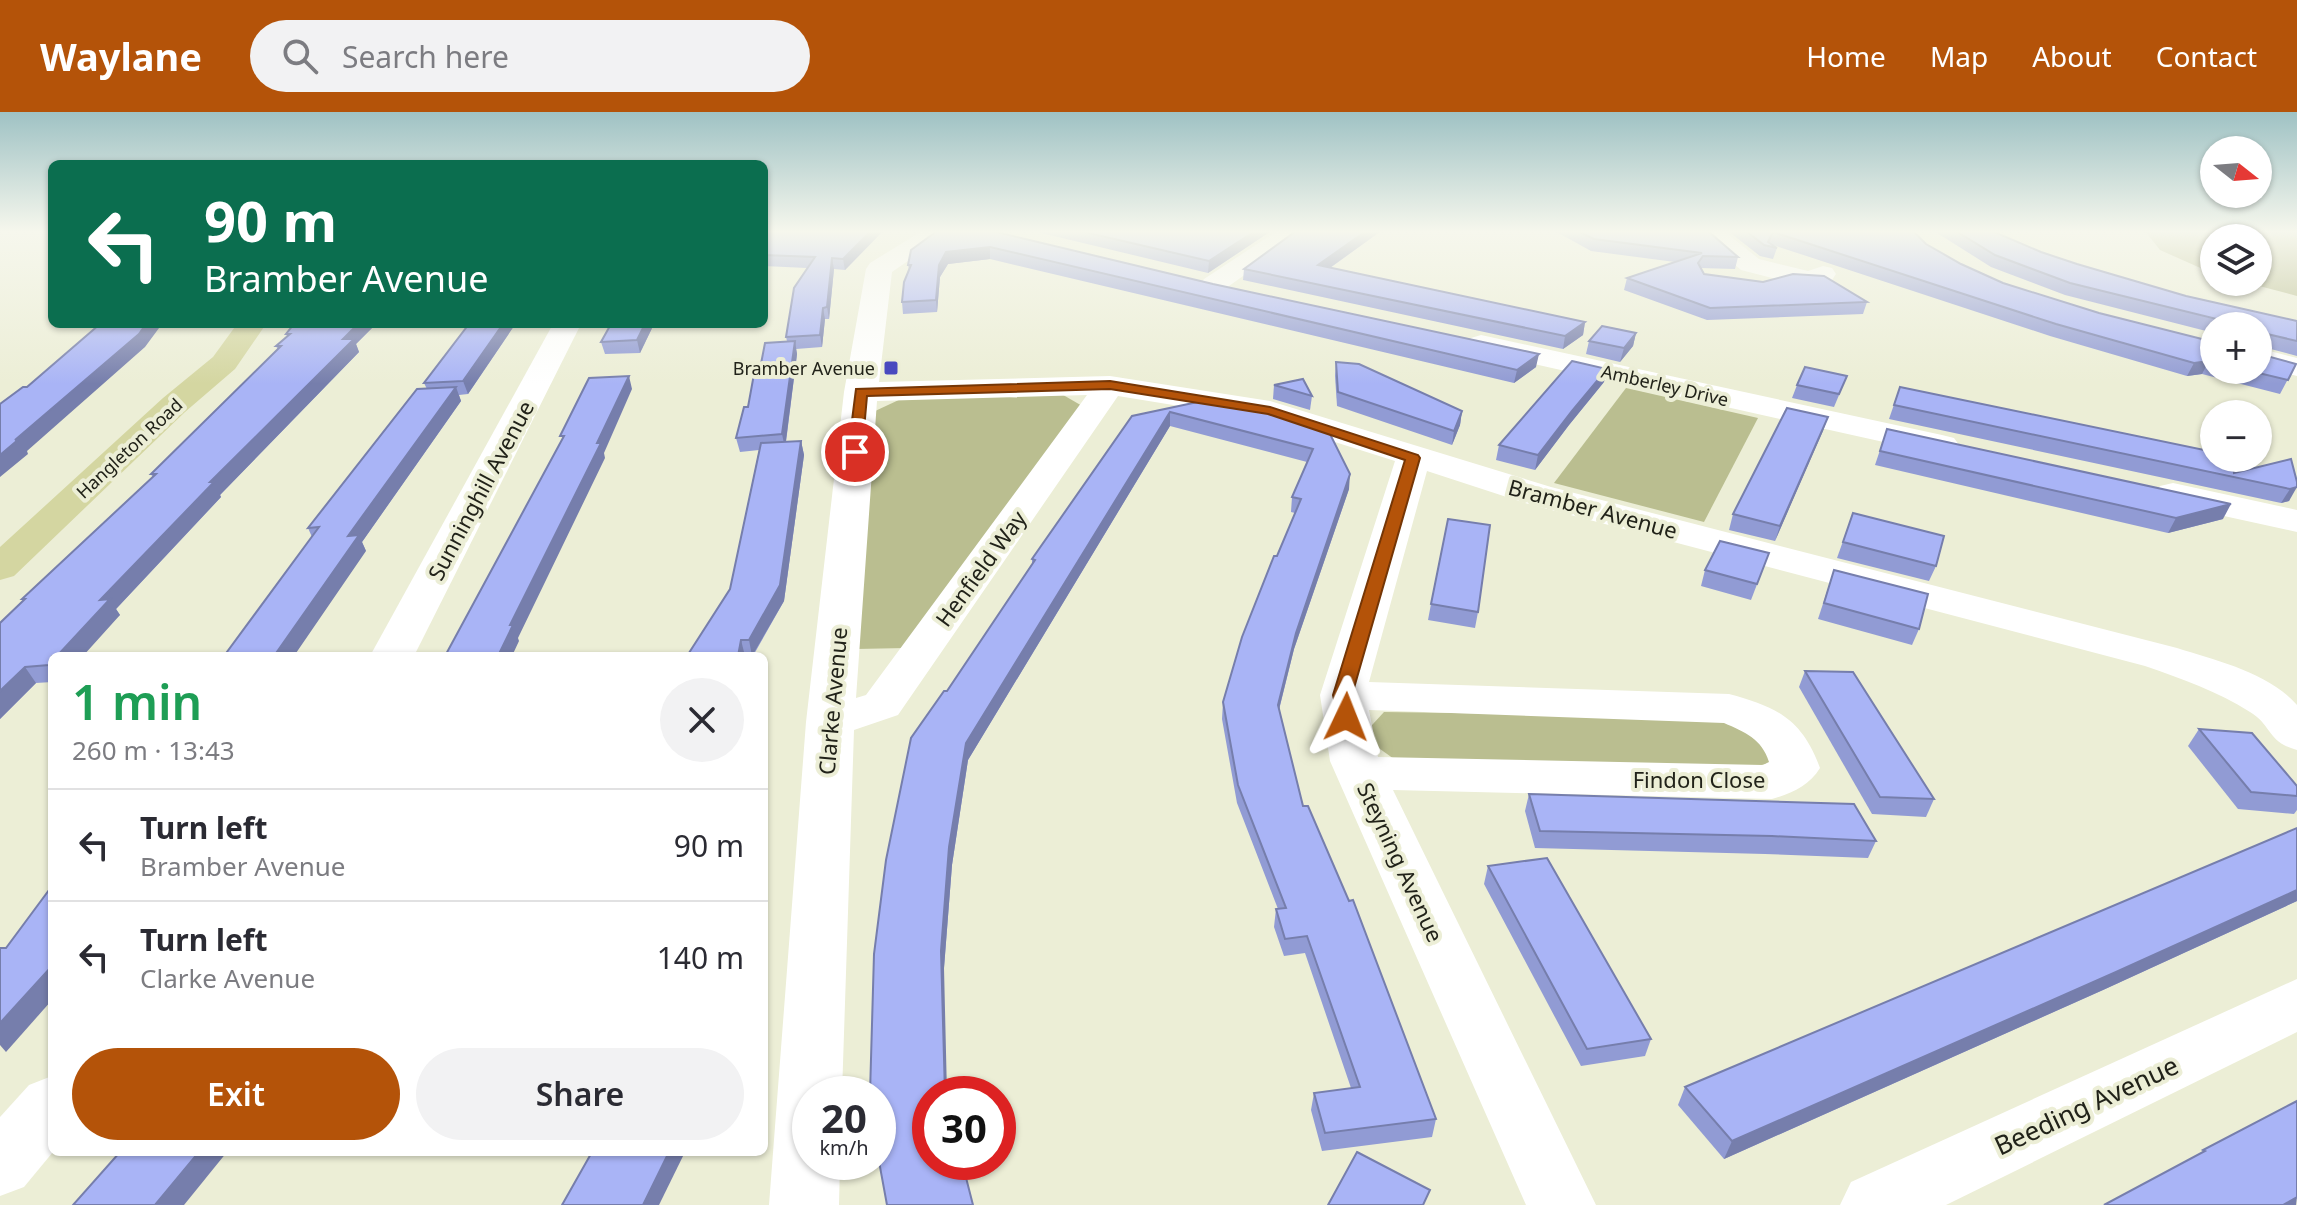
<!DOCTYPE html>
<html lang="en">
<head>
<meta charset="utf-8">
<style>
  :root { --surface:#fff; --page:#f2f2f3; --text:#2b2b33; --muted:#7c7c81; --line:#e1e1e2; --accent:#b45309 }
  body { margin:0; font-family:"Noto Sans",sans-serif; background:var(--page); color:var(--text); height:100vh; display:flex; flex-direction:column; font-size:30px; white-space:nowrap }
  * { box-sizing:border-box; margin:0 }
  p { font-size:26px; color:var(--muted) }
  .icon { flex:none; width:44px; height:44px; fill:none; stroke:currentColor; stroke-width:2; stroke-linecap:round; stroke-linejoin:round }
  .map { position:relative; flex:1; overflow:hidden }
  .sheet { position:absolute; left:48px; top:540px; width:720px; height:504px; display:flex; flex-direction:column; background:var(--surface); border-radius:12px; box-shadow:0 2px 6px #0004 }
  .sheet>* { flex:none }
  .banner { position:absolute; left:48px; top:48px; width:720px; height:168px; border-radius:12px; box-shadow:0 2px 6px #0004; background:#0b6e4f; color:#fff; overflow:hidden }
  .needle { width:52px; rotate:107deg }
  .tools { position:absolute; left:2200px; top:24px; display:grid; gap:16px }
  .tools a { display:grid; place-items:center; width:72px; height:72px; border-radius:50%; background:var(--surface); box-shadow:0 2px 6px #0004; font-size:40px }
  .speed { position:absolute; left:792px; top:964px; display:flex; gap:16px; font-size:40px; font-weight:700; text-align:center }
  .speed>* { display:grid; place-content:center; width:104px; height:104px; border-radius:50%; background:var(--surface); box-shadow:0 2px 6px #0004; line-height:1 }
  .speed small { font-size:20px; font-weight:400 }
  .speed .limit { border:12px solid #d22; background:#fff; color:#111 }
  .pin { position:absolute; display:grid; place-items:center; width:68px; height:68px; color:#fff; margin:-34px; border:4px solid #fff; border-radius:50%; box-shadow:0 2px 8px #0007 }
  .me { position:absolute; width:88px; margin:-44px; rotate:2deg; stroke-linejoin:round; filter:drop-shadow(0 0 6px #0008) }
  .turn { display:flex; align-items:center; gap:28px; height:168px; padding:0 24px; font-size:36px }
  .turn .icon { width:104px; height:104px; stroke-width:2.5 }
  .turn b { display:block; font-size:56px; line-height:68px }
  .round { display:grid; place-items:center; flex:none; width:84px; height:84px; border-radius:42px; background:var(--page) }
  .head { display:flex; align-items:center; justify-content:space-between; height:136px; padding:0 24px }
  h1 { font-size:48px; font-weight:600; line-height:60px; color:#1e9e55 }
  .button { display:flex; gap:16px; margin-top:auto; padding:16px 24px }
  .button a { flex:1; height:92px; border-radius:48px; background:var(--accent); color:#fff; font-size:32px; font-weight:600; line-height:92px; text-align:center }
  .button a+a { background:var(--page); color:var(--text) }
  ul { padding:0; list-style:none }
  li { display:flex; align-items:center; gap:24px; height:112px; padding:0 24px; border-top:2px solid var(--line) }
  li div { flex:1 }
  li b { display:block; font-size:30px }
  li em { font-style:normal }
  header { display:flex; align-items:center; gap:48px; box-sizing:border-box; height:112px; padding:0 40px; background:var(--accent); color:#fff }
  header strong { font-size:38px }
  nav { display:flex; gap:44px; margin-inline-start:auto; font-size:28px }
  .search { width:560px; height:72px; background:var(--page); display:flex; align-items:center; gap:20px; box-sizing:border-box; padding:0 28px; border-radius:44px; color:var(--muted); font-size:30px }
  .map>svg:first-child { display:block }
</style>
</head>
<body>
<header>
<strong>Waylane</strong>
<div class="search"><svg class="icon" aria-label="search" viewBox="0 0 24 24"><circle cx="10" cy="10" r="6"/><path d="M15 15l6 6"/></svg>Search here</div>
<nav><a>Home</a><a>Map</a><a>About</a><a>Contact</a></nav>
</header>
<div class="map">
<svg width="2297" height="1093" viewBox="0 0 2297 1093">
  <rect width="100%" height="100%" fill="#eceed6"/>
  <g fill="#babe90">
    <path d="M2145,119H2297V184L2244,170H2258V126H2214V162L2160,138Z"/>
    <path d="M1626,276L1758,306L1704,410L1554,371Z"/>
    <path d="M1058,280L1084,295L906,536L856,537L873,300L903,286Z"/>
    <path d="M1384,600L1730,605L1779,649L1748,656L1394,647L1362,624Z"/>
  </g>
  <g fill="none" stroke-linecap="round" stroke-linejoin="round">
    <g fill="#fff" fill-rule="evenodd">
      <path d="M922,119H951L892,160L879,270L1110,264L1270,289L1551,375L2177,536C2217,549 2268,560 2297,593V638C2267,630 2272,613 2250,600C2217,579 2182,567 2145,554L1525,391L1427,359L1369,570L1729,582C1777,595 1802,607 1820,656C1809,674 1792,681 1772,687L1393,678L1596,1093H1526L1330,649L1320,583L1395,349L1265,308L1118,284L898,603L854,618L842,982H810V1050H840L839,1093H769L806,610L844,280L866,157L870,151ZM1087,283L866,583L856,586L877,289ZM1369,598L1724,611C1745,620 1762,627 1769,650L1763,653L1378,645Z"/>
      <path d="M1277,119H1306L1222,179H1204L1200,173L1204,167Z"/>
      <path d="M1697,119H1724L1759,147L1808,159L1823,154L1832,156L1836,162L1832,168L1811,176L1741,158Z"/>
      <path d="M553,212H581L414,544H370Z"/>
      <path d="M1481,223L1942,323L1954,326L1959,333L1954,340L1942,343L1471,238L1466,232L1471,226Z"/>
      <path d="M2258,236L2297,246V264L2258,254Z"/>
      <path d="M2173,371L2297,398V420L2160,390L2155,382L2160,374Z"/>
      <path d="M2297,867V920L1946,1093H1840L1851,1070Z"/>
      <path d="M52,964L53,1040L24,1075L0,1084V1005L29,973Z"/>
    </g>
    <path fill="#d4d6a1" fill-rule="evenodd" d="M237,212H266L235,257L185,300L14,464L0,468V435L163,286L213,245Z"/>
  </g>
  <g fill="#919bd4">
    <path d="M764,119H883L845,158L834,157L829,207H825L822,235L796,237L797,242L786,330L801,329L804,343L784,489L753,544H687L730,477L759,338L740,340L736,326L759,262L787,229L786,225L807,156L764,154Z"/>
    <path d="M937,119L1536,255L1514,271L990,147L948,152L940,165L937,200L903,202L902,190L909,158L908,153Z"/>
    <path d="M1033,119H1271L1208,161Z"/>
    <path d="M1296,119H1381L1330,156L1585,210L1583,223L1563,237L1243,168L1244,157Z"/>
    <path d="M1555,119H1708L1738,145L1735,157L1700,156L1704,162L1867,190L1863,202L1707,208L1624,178L1627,166L1675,150L1591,139Z"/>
    <path d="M1728,119H1913L1926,132L1961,152L2003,171L2099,201L2214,230V258H2258V214H2214V221L2065,183L1991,155L1934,119H1992L2041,140L2077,152L2186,184L2297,209V244L2263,235V243L2296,252L2280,282L2202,262L2187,264L2050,224L1770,132L1777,136L1773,147L1760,144Z"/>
    <path d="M294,212H376L356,232L359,240L220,383L221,385L116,497L120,503L52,544V570L36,571L0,607V511L23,488L22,487L153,366L151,362L278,238L276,234L287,224L286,222Z"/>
    <path d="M654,212L640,241L605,242L601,230Z"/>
    <path d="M514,214L468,282L459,283L461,289L362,430L366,439L312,425L308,416L427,277L424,271Z"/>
    <path d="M1636,221L1633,234L1620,250L1586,242L1589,229Z"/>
    <path d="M1336,250L1462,299L1460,313L1452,333L1337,294L1335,264Z"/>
    <path d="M1847,264L1834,295L1792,286L1797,273Z"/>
    <path d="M1604,270L1569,313L1535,358L1496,348L1499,333Z"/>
    <path d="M1274,273L1312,284L1310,298L1273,287Z"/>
    <path d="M1900,275L2234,361L2297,370L2289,389L2281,391L1889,307Z"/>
    <path d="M1207,288L1327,316L1349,377L1294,537L1279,598L1303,694L1436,1007L1432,1025L1322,1039L1311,998L1314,981L1351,976L1305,841L1284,844L1274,815L1276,797H1278L1237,691L1222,607L1223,590L1277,444L1295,401L1291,400L1292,385L1307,350L1170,314L968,648L952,753L944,856L887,1093L947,579L1032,452V447L1132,304Z"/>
    <path d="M1828,305L1775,429L1729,418L1733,402Z"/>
    <path d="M1887,317L2223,407L2168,421L1875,353Z"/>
    <path d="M1853,401L1936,454L1929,469L1837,446Z"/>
    <path d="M1769,441L1751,488L1701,474L1705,458Z"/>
    <path d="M1834,458L1919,517L1912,533L1818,507Z"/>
    <path d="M1431,492L1478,500L1475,516L1428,508Z"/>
    <path d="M1805,559L1934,687L1926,705L1872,702L1799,575Z"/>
    <path d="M2199,617L2297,674V698L2294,702L2238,697L2188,634Z"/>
    <path d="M1529,682L1876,729L1868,746L1765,742L1535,736L1525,699Z"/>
    <path d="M2297,716V789L2103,878L1724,1047L1678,993L1685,975Z"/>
    <path d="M1488,754L1651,927L1645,944L1581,954L1484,772Z"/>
  </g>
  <g fill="#767eac">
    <path d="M871,119H883L845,158L843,147Z"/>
    <path d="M1255,119H1271L1208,161L1209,149Z"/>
    <path d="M1366,119H1381L1317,165L1318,153Z"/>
    <path d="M990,135V147L948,152L940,165L937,200L936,188L939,153L946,140Z"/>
    <path d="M832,146L834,157L829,207L827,195Z"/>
    <path d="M823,196L825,207L822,235L820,223Z"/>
    <path d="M1585,210L1583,223L1563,237L1565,224Z"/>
    <path d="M90,212H120V213L92,216Z"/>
    <path d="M146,212H162L145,235L27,339L28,342L0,365V343L15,328Z"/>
    <path d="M358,212H376L356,232L359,240L220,383L221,385L116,497L120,503L83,544H57L100,488Z"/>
    <path d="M503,212H513L514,214L468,282L463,269Z"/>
    <path d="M645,212H654L640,241L637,228Z"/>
    <path d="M1636,221L1633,234L1620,250L1624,236Z"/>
    <path d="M795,229L797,242L785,336L782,322Z"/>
    <path d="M1539,242L1536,255L1514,271L1517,258Z"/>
    <path d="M2209,249L2202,262L2187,264L2194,251Z"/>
    <path d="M1607,257L1604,270L1569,313L1535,358L1538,343L1572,299Z"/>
    <path d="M629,264L632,277L604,341L605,346L518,526L519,529L512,544H498L510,513Z"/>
    <path d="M456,275L461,289L362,430L366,439L294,544H274L348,424Z"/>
    <path d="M1462,299L1460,313L1452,333L1454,319Z"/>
    <path d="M1170,300V314L968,648L952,753L944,856L947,982H945L941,839L949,735L966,631Z"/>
    <path d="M1828,305L1823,319L1775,429L1780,414Z"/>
    <path d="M801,329L804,343L784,489L752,544L749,528Z"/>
    <path d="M1350,362L1349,377L1294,537L1276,609L1278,593L1296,521Z"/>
    <path d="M2297,375L2289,389L2281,391L2290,377Z"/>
    <path d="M2231,392L2223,407L2168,421L2176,406Z"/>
    <path d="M741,528L745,544H738Z"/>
    <path d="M25,555L36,571L0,607V579Z"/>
    <path d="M2297,778V789L2103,878L1724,1047L1732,1029Z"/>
    <path d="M52,854V888L6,940L0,933V911Z"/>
    <path d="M199,1040H227L184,1093H155Z"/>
    <path d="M669,1040H685L659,1093H643Z"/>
    <path d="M2297,1085L2296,1093H2283Z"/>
  </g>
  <g fill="#a9b4f6" stroke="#767eac" stroke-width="2">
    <path d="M764,119H871L843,147L832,146L827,195L823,196L820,223L786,225L794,176L815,145L764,143Z"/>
    <path d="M937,119H992L1213,172L1539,242L1517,258L990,135L946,140L939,153L936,188L902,190L904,170L911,153H908L911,138Z"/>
    <path d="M1080,119H1255L1209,149Z"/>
    <path d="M1296,119H1366L1318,153L1585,210L1565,224L1244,157Z"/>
    <path d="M1578,119H1708L1738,145L1703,144L1698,151L1704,162L1763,170L1793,162L1824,164L1867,190L1710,196L1627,166L1702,141L1594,127Z"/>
    <path d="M1746,119H1913L1926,132L1961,152L2003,171L2099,201L2214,230V250L2209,249L2194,251L2056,212L1773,120L1768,130L1777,136L1764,133Z"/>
    <path d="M1956,119H1992L2041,140L2077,152L2186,184L2297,209V229L2263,221V243L2296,252L2288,268L2246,258H2258V214H2222L2221,208L2070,171L1995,143Z"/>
    <path d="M100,212H146L139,222L15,328L19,327L0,343V292L23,275H27Z"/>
    <path d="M294,212H358L343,227H354L210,370H214L100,488L110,487L57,544H52V550L49,553L25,555L0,579V511L25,487H22L156,362H151L281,234H276L290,222H286Z"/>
    <path d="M469,212H503L463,269L424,271Z"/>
    <path d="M611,212H645L637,228L601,230Z"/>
    <path d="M1602,214L1636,221L1624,236L1589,229Z"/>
    <path d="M795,229L782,322L736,326L744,295H748L754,262H759L765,231Z"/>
    <path d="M1572,249L1607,257L1572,299L1538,343L1499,333Z"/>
    <path d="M1336,250L1359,252L1462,299L1454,319L1338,280Z"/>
    <path d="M1805,255L1847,264L1839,282L1797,273Z"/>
    <path d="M629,264L597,331H601L510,513H513L498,544H445L564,324H560L589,266Z"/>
    <path d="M1303,267L1312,284L1274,273Z"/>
    <path d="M456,275L348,424L359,423L274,544H224L319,415L308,416L417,277Z"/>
    <path d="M1900,275L2214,340V346H2232L2234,361L2291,347L2297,370V375L2290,377L1894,293Z"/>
    <path d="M1207,288L1265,297L1327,316L1350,362L1296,521L1278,593L1303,694H1308L1349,789L1353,788L1436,1007L1325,1021L1314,981L1360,975L1307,824L1285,827L1276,797L1286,796L1238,673L1223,590L1242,525L1274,444H1277L1301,387L1292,385L1313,337L1170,300L966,631L949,735L941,839L945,982H930V1050H962L973,1093H887L878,1044V982H870L874,842L886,748L911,626L944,579H947L1035,448L1032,447L1132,304Z"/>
    <path d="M1787,296L1828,305L1780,414L1733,402Z"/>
    <path d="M1887,317L2231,392L2176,406L1880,339Z"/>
    <path d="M801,329L780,473L749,528H741L738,544H687L730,477L761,331Z"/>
    <path d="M1853,401L1944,424L1936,454L1843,430Z"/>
    <path d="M1448,407L1490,413L1478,500L1431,492Z"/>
    <path d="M1720,429L1769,441L1757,472L1705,458Z"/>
    <path d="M1834,458L1928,482L1919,517L1824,491Z"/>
    <path d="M1805,559L1853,560L1934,687L1880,685Z"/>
    <path d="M2199,617L2252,621L2297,674V684L2251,680Z"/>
    <path d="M1529,682L1854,692L1876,729L1772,724L1540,719Z"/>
    <path d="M2297,716V778L2116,860L1732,1029L1685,975Z"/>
    <path d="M1547,746L1651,927L1587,937L1488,754Z"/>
    <path d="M52,774V854L0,911V836H6Z"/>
    <path d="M2297,989V1085L2283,1093H2104L2205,1039L2203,1038Z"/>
    <path d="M120,1040H199L155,1093H73Z"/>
    <path d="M592,1040H669L643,1093H562Z"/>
    <path d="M1357,1040L1430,1078L1423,1093H1328Z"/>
  </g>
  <linearGradient id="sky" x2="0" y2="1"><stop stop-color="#9fc2c4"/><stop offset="0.44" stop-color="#f6f7ed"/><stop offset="1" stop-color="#f6f7ed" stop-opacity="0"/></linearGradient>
  <rect width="2297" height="272" fill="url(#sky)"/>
  <path fill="#b45309" stroke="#753606" stroke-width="2" d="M1110,269L1270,295L1418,343L1420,346L1352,583L1356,605L1353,609H1339L1333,583L1405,348L1268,302L1110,277L867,284L862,340L855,344L848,340L856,277Z"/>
  <rect fill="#4949bf" stroke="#eceed6" stroke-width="3" x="883" y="248" width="16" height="16" rx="4"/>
  <g text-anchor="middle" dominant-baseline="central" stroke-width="8" stroke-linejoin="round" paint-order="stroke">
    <g font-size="18" fill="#212219" stroke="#eceed6" text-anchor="end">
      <text x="875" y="256">Bramber Avenue</text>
    </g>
    <g font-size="18" fill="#212219" stroke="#eceed6">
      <text transform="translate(1665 273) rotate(13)">Amberley Drive</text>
      <text transform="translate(129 336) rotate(-43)">Hangleton Road</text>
    </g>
    <g font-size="22" fill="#212219" stroke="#eceed6">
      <text transform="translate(480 378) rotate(-62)">Sunninghill Avenue</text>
      <text transform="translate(1593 396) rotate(15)">Bramber Avenue</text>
      <text transform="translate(980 456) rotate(-54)">Henfield Way</text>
      <text transform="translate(832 589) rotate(-85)">Clarke Avenue</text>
      <text x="1699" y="667">Findon Close</text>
      <text transform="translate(1401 750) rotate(65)">Steyning Avenue</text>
    </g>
    <g font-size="26" fill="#212219" stroke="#eceed6">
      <text transform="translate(2086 993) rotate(-25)">Beeding Avenue</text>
    </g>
  </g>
</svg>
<div class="tools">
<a><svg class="needle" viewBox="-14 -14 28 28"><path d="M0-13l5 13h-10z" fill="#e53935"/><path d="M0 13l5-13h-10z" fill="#7c7c81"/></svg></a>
<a><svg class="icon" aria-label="layers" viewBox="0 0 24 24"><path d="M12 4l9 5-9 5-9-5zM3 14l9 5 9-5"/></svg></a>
<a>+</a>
<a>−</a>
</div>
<div class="speed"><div>20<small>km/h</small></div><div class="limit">30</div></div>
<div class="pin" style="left:855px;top:340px;background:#d93025"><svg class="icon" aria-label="arrive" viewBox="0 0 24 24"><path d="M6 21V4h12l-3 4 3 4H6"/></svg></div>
<svg class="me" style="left:1346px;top:605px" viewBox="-20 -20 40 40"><path d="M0-17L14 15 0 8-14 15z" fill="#b45309" stroke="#fff" stroke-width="4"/></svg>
<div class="banner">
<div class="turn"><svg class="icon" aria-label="left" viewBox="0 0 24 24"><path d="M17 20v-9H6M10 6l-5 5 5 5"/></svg><div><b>90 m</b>Bramber Avenue</div></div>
</div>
<section class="sheet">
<div class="head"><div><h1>1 min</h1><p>260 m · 13:43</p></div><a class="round"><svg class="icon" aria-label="close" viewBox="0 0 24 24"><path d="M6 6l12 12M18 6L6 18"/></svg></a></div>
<ul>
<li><svg class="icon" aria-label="left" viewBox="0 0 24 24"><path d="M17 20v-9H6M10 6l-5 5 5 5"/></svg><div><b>Turn left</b><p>Bramber Avenue</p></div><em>90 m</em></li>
<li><svg class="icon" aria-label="left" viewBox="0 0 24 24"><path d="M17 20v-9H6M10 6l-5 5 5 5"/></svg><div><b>Turn left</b><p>Clarke Avenue</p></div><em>140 m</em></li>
</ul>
<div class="button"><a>Exit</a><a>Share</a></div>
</section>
</div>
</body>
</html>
